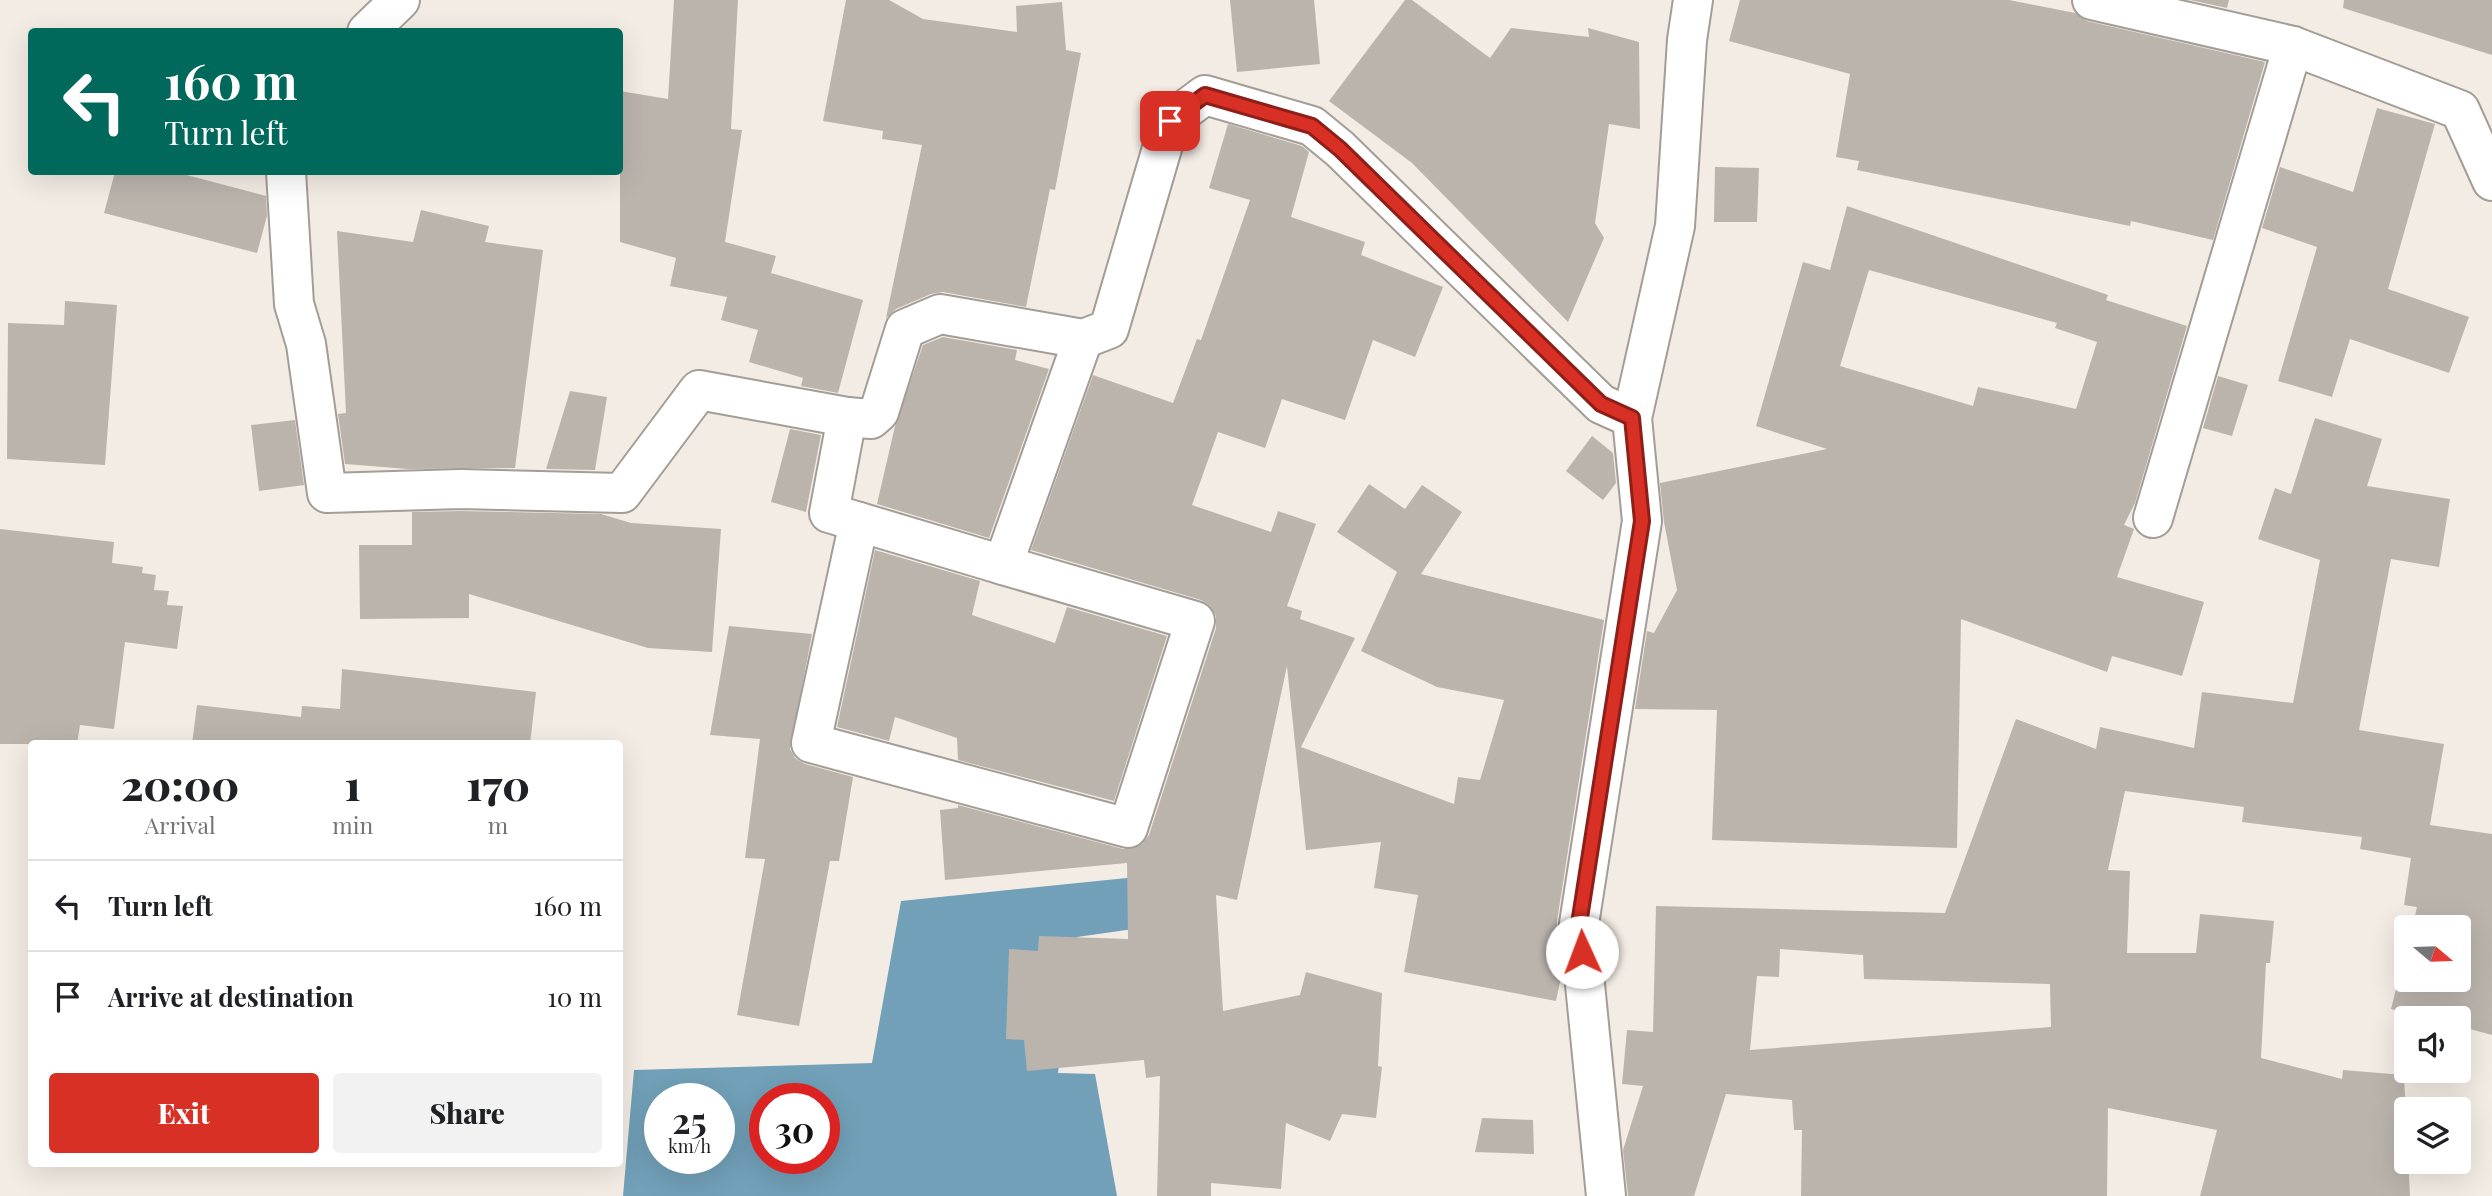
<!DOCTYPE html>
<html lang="en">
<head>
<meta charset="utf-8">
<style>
  :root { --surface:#fff; --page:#f2f2f2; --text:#202124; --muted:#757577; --line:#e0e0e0; --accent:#d93025 }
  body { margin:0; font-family:"Playfair Display",serif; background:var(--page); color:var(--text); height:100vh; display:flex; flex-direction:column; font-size:26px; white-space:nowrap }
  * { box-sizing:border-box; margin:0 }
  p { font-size:23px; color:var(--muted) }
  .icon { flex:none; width:38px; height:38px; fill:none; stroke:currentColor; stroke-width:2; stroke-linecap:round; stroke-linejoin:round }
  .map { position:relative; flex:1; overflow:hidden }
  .side { position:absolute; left:28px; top:740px; width:595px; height:427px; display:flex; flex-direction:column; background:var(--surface); border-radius:7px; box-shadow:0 7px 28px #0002 }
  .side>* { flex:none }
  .hud { position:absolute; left:28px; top:28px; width:595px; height:147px; border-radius:7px; box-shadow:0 7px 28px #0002; background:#00695c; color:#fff; overflow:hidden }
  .needle { width:46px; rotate:109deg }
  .buttons { position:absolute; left:2394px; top:915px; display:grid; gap:14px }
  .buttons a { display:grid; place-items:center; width:77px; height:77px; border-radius:7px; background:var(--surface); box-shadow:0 7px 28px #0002; font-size:35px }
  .speed { position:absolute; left:644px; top:1083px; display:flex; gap:14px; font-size:35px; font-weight:700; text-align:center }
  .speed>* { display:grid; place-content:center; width:91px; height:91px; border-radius:50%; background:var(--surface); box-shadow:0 7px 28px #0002; line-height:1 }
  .speed small { font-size:18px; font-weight:400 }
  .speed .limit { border:10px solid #d22; background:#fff; color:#111 }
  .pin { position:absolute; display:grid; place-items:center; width:60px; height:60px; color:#fff; margin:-30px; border-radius:14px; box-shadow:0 4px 10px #0006 }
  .me { position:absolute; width:77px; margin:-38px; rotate:358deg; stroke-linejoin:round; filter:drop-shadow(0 0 5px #0008) }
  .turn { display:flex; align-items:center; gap:24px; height:147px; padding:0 21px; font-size:32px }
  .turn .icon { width:91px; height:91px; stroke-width:2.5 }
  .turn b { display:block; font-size:49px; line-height:60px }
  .eta { display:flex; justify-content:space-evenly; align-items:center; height:119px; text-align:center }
  .eta b { font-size:42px; font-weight:800; line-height:49px }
  .primary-button { display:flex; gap:14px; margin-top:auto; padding:14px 21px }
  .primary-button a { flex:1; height:80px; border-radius:7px; background:var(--accent); color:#fff; font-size:28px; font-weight:800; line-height:80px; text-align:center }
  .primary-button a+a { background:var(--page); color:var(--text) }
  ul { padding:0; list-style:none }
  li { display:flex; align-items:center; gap:21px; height:91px; padding:0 21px; border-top:2px solid var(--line) }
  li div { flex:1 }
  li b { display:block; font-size:26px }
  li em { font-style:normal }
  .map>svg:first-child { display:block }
</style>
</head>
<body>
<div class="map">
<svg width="2492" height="1196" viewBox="0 0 2492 1196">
  <rect width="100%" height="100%" fill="#f3ece4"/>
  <path fill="#71a0b8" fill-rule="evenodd" d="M1186,872L1190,921L1077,937L1058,1073L1095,1074L1117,1196H623L634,1070L872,1063L901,901ZM660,1099H719V1158H660ZM765,1099H824V1158H765Z"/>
  <g fill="#bab4ad" fill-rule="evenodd">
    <path d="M674,0H738L731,129L742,130L725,242L776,256L771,273L863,300L838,393L801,386L803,378L749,362L758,330L721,320L727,297L670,286L676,258L620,242V91L668,99Z"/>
    <path d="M846,0H889L923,19L1017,32L1016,6L1062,2L1066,50L1081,53L1055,190L1050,189L1026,307L943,292L931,294L896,309L886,318L922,145L882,139L883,131L823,121Z"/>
    <path d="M1230,0H1314L1320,64L1237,72Z"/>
    <path d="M1405,0H1412L1490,58L1511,28L1589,37L1588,28L1639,42L1640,129L1609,124L1595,223L1604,238L1568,322L1412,163L1329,101Z"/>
    <path d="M1740,0H2009L2075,13L2087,21L2265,62L2213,240L2131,221L2130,226L1857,170L1859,161L1836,157L1850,74L1729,41Z"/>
    <path d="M2190,0H2229L2227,8Z"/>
    <path d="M2344,0H2492V55L2343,8Z"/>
    <path d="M2377,108L2435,124L2388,289L2469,317L2449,373L2350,339L2332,397L2278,381L2317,247L2262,228L2280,167L2353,192Z"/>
    <path d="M1228,124L1302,146L1309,152L1291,217L1365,242L1361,255L1443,287L1415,357L1373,340L1345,420L1282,399L1265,448L1218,432L1192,505L1271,532L1278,511L1316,524L1287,606L1302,611L1300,619L1355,638L1301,747L1454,804L1458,777L1480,780L1504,700L1437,687L1361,651L1397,572L1337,532L1369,484L1405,509L1422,485L1462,512L1421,574L1604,620L1557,921L1562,972L1556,1001L1404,972L1418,895L1374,888L1381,842L1306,850L1287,666L1237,900L1216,895L1223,1011L1300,995L1306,972L1382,993L1378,1066L1382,1067L1376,1118L1342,1114L1330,1141L1286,1123L1281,1189L1211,1183V1196H1157L1160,1076L1146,1078L1144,1060L1027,1071L1024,1040L1006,1039L1009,949L1038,951L1039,936L1128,939L1127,863L945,880L940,810L958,808V805L1123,849L1142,844L1149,835L1216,628V616L1210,606L1201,600L1031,550L1093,375L1173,403L1197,339L1201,340L1250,200L1209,188Z"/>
    <path d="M1715,167L1759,168L1757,222H1714Z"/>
    <path d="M115,172H175L266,196L267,216L257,253L104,213Z"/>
    <path d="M1847,206L2108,295L2106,300L2187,326L2135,503L2124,525L2134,529L2117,577L2204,602L2182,676L2112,656L2107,672L1961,619L1957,848L1712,840L1717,710L1635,709L1647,631L1654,633L1677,590L1664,522L1660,483L1827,449L1756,426L1803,262L1830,270ZM1869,270L2057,323L2055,328L2097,342L2076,409L1978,387L1973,406L1840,366Z"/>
    <path d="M421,210L489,226L485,242L543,250L515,468L408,469L345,464L338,414L346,413L337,231L413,242Z"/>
    <path d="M65,301L117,305L105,465L7,459L8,323L64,325Z"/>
    <path d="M943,337L1017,350L1015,360L1049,369L989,538L877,504L895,426L923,345Z"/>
    <path d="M2218,376L2248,385L2232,436L2203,428Z"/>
    <path d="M570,391L607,397L595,470L546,469Z"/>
    <path d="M2315,418L2382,439L2367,486L2450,499L2439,567L2391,559L2359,730L2444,744L2430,825L2492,834V1035L2459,1026V1018H2428L2391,1009L2406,949V980H2459V928H2412L2417,907L2404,905L2411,858L2360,849L2362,837L2242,822L2244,807L2125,791L2108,870L2130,871L2127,953H2196L2200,914L2274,921L2270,963H2266L2261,1058L2342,1079L2343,1070L2404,1075L2410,1196H2200L2217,1130L2108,1108L2107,1196H1801L1802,1130H1794L1792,1100L1726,1094L1694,1196H1628L1623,1150L1643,1086L1622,1084L1627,1030L1653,1032L1656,906L1945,913L2016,719L2096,749L2100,727L2194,748L2202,692L2293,703L2320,560L2258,539L2275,488L2291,494ZM1780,949L1863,955L1864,979L2050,984L2051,1027L1750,1050L1757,976L1779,977Z"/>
    <path d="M295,420L304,485L259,491L251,425Z"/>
    <path d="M790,429L821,435L806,512L771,502Z"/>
    <path d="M1592,436L1613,453L1616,483L1603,500L1566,471Z"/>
    <path d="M461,511L601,514L631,523L721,529L712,652L648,648L469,594V618L360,619L359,545H412V512Z"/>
    <path d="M0,529L114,542L112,563L143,567L142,573L156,575L154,590L169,591L167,605L183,606L177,649L125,642L114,729L80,725L77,744H0Z"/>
    <path d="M875,550L980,581L972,615L1055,643L1067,607L1167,636L1114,801L958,760L957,738L895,717L889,741L837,727Z"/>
    <path d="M729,626L812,634L790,749L795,758L805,764L853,777L839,861H830L799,1026L737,1015L765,859L745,858L760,739L710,735Z"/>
    <path d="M342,669L536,692L530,744H192L197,705L301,717L302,706L340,709Z"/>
    <path d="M1482,1118L1533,1120L1534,1154L1475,1152Z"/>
  </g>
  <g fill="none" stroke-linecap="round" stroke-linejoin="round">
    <defs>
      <g id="minor">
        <path d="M2092,0L2293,46L2460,110L2492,181"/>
        <path d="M367,32L400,0"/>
        <path d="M286,172L294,304L306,344L327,493L461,489L622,493L699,390L847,417L871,419L879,412L905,329L940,314L1083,339L1109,329L1170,121L1205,95L1312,126L1340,149L1601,404L1632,418"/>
        <path d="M847,417L829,513L1003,565L1083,339"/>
        <path d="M2153,518L2293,46"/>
        <path d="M859,522L811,743L1128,828L1195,621L1003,565"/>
        <path d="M1606,1196L1579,924L1642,521L1632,418L1675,226L1687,40L1693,0"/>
      </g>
    </defs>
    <use href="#minor" stroke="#a39d96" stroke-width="42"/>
    <use href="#minor" stroke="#fff" stroke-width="38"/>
  </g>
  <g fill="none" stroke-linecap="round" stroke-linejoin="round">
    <defs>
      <path id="route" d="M1170,121L1205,95L1312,126L1340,149L1601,404L1632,418L1642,521L1579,924L1582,952"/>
    </defs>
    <use href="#route" stroke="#8d1f18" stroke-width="18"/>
    <use href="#route" stroke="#d93025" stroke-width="12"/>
  </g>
</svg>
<div class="buttons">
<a><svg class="needle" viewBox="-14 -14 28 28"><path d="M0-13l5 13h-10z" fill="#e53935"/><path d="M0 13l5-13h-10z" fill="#757577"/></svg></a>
<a><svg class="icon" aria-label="sound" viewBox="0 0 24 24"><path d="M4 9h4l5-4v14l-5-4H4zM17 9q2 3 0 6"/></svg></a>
<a><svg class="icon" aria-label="layers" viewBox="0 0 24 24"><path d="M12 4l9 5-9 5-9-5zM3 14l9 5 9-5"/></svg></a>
</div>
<div class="speed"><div>25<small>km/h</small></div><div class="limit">30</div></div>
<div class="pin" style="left:1170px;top:121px;background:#d93025"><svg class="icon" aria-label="arrive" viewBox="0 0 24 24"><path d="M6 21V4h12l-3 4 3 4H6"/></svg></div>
<svg class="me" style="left:1582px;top:952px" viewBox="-20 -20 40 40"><circle r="19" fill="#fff"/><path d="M0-13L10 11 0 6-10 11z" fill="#d93025"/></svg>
<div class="hud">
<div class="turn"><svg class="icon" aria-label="left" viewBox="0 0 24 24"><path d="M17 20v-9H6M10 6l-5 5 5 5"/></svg><div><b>160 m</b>Turn left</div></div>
</div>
<section class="side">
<div class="eta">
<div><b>20:00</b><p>Arrival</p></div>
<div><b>1</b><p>min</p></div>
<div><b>170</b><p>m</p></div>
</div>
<ul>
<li><svg class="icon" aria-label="left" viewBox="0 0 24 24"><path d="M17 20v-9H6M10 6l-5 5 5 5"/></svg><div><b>Turn left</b></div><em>160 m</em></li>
<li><svg class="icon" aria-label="arrive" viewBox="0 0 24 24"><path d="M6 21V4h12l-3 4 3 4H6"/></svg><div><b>Arrive at destination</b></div><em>10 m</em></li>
</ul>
<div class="primary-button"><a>Exit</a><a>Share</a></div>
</section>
</div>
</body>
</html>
